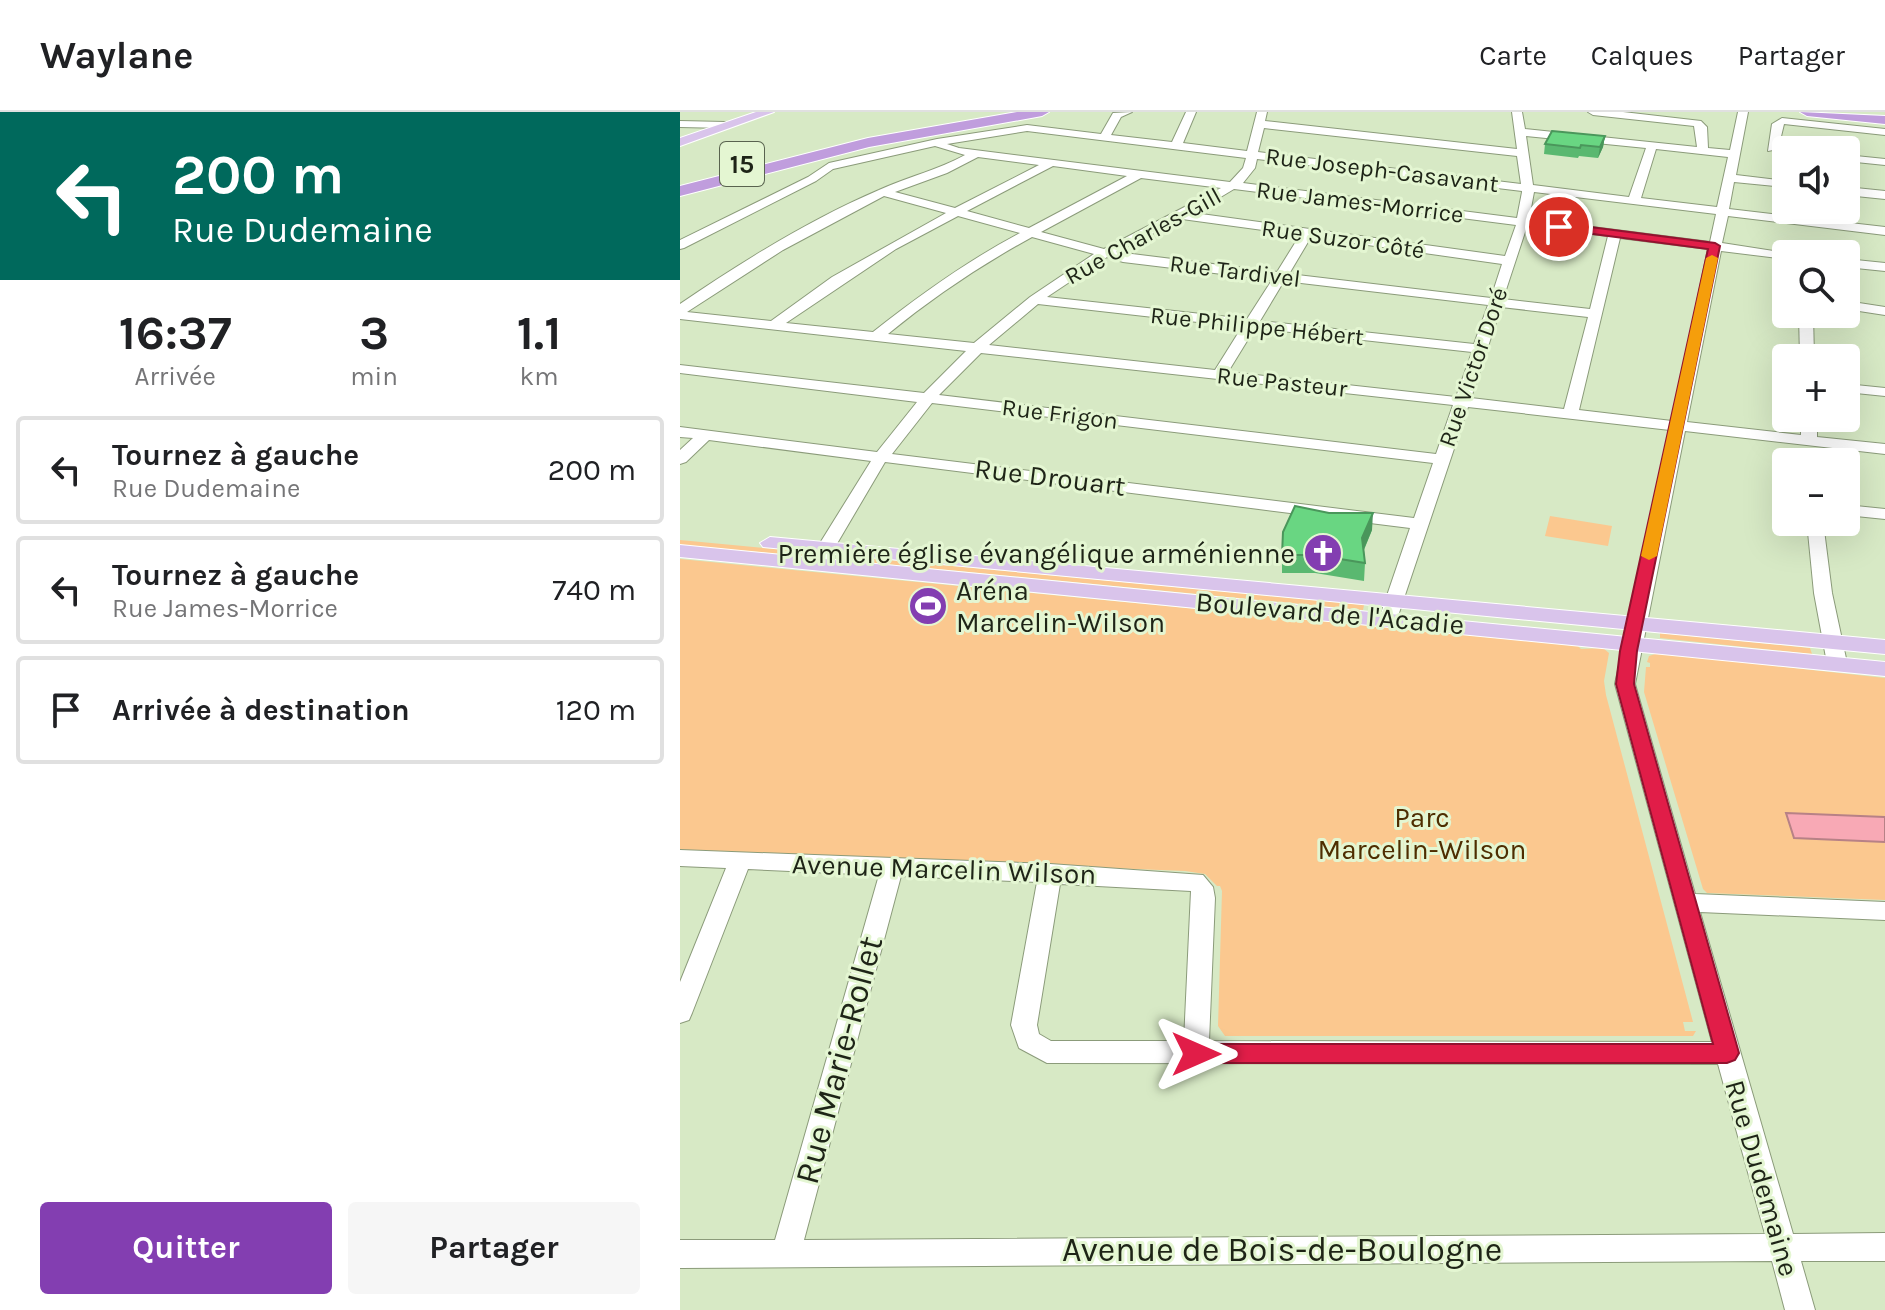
<!DOCTYPE html>
<html lang="fr">
<head>
<meta charset="utf-8">
<style>
  :root { --surface:#fff; --page:#f6f6f6; --text:#202124; --muted:#757577; --line:#e0e0e0; --accent:#833eb1 }
  body { margin:0; font-family:Karla,sans-serif; background:var(--page); color:var(--text); height:100vh; display:flex; flex-direction:column; font-size:30px; white-space:nowrap }
  * { box-sizing:border-box; margin:0 }
  p { font-size:26px; color:var(--muted) }
  .icon { flex:none; width:44px; height:44px; fill:none; stroke:currentColor; stroke-width:2; stroke-linecap:round; stroke-linejoin:round }
  .map { position:relative; flex:1; overflow:hidden }
  .sheet { display:flex; flex-direction:column; background:var(--surface); width:680px }
  .sheet>* { flex:none }
  .guide { background:#00695c; color:#fff; overflow:hidden }
  .buttons { position:absolute; left:1092px; top:24px; display:grid; gap:16px }
  .buttons a { display:grid; place-items:center; width:88px; height:88px; border-radius:8px; background:var(--surface); box-shadow:0 8px 32px #0002; font-size:40px }
  .pin { position:absolute; display:grid; place-items:center; width:68px; height:68px; color:#fff; margin:-34px; border:4px solid #fff; border-radius:50%; box-shadow:0 2px 8px #0007 }
  .me { position:absolute; width:88px; margin:-44px; rotate:90deg; stroke-linejoin:round; filter:drop-shadow(0 0 6px #0008) }
  .turn { display:flex; align-items:center; gap:28px; height:168px; padding:0 40px; font-size:36px }
  .turn .icon { width:104px; height:104px; stroke-width:2.5 }
  .turn b { display:block; font-size:56px; line-height:68px }
  .eta { display:flex; justify-content:space-evenly; align-items:center; height:136px; text-align:center }
  .eta b { font-size:48px; font-weight:700; line-height:56px }
  .action { display:flex; gap:16px; margin-top:auto; padding:16px 40px }
  .action a { flex:1; height:92px; border-radius:8px; background:var(--accent); color:#fff; font-size:32px; font-weight:700; line-height:92px; text-align:center }
  .action a+a { background:var(--page); color:var(--text) }
  ul { padding:0; list-style:none }
  li { display:flex; align-items:center; gap:24px; height:108px; margin:0 16px 12px; padding:0 24px; border:4px solid var(--line); border-radius:8px }
  li div { flex:1 }
  li b { display:block; font-size:30px }
  li em { font-style:normal }
  header { display:flex; align-items:center; gap:48px; box-sizing:border-box; height:112px; padding:0 40px; background:var(--surface); border-bottom:2px solid var(--line) }
  header strong { font-size:38px }
  nav { display:flex; gap:44px; margin-inline-start:auto; font-size:28px }
  main { display:flex; flex:1; min-height:0 }
  .map>svg:first-child { display:block }
</style>
</head>
<body>
<header>
<strong>Waylane</strong>
<nav><a>Carte</a><a>Calques</a><a>Partager</a></nav>
</header>
<main>
<section class="sheet">
<div class="guide">
<div class="turn"><svg class="icon" aria-label="left" viewBox="0 0 24 24"><path d="M17 20v-9H6M10 6l-5 5 5 5"/></svg><div><b>200 m</b>Rue Dudemaine</div></div>
</div>
<div class="eta">
<div><b>16:37</b><p>Arrivée</p></div>
<div><b>3</b><p>min</p></div>
<div><b>1.1</b><p>km</p></div>
</div>
<ul>
<li><svg class="icon" aria-label="left" viewBox="0 0 24 24"><path d="M17 20v-9H6M10 6l-5 5 5 5"/></svg><div><b>Tournez à gauche</b><p>Rue Dudemaine</p></div><em>200 m</em></li>
<li><svg class="icon" aria-label="left" viewBox="0 0 24 24"><path d="M17 20v-9H6M10 6l-5 5 5 5"/></svg><div><b>Tournez à gauche</b><p>Rue James-Morrice</p></div><em>740 m</em></li>
<li><svg class="icon" aria-label="arrive" viewBox="0 0 24 24"><path d="M6 21V4h12l-3 4 3 4H6"/></svg><div><b>Arrivée à destination</b></div><em>120 m</em></li>
</ul>
<div class="action"><a>Quitter</a><a>Partager</a></div>
</section>
<div class="map">
<svg width="1205" height="1198" viewBox="0 0 1205 1198">
  <rect width="100%" height="100%" fill="#d7e9c5"/>
  <g fill="#fbc88f">
    <path d="M870,404L932,414L928,434L865,424Z"/>
    <path d="M0,428L125,440L122,444L0,433Z"/>
    <path d="M177,445L684,493L683,498L174,449Z"/>
    <path d="M0,447L898,534L901,537L923,536L929,541L924,569L926,583L1013,910H1003L1005,919H1016L1013,924H545L538,914L542,779L540,774H537L525,762L505,759L0,739Z"/>
    <path d="M980,521L1130,536L1132,542L980,526Z"/>
    <path d="M978,541L1205,566V788L1027,781L1023,777L964,580L966,555H970V551L967,550L969,544Z"/>
  </g>
  <path fill="#f8a9b5" stroke="#b78186" stroke-width="2" d="M1106,701L1205,705V730L1114,726Z"/>
  <g fill="none" stroke-linecap="round" stroke-linejoin="round">
    <defs>
      <g id="minor">
        <path d="M452,0L441,5L431,23L492,30L506,0H516L503,31L567,39L577,0H587L585,9L837,37L832,0H842L845,17L1017,35L1014,14L913,3L908,0H943L1021,9L1027,15L1028,36L1050,38L1058,0H1068L1056,63L1106,69V75L1054,70L1049,97L1205,115V123L1048,104L1042,131L1112,142H1106V147L1041,139L1007,310L1121,323V306H1137V325L1205,332V342L1005,319L955,572L1015,782L1205,790V808L1020,800L1113,1122L1205,1121V1149H1121L1135,1198H1105L1092,1149L0,1156V1128H95L199,763L68,757L12,901L9,908L0,911V870L46,756L0,754V738L370,752L523,763L533,775L535,786L529,929L1032,930L935,572L990,318L788,295L717,507L708,513L699,507L730,416L205,350L145,452L136,457L127,452L191,349L29,328L6,350L0,352V338L13,326L0,325V315L197,340L237,290L0,261V253L244,281L286,239L0,207V192C63,149 129,108 199,78C227,65 258,58 285,43L255,34L153,57L136,69L4,136L0,137V128L128,65L149,51L257,27L347,13L421,22L433,1ZM584,16L837,44L841,72L578,40ZM347,19L566,46L563,56L550,70L279,36L267,32ZM846,24L966,36L949,85L853,73ZM976,37L1048,45L1037,95L961,86ZM298,45L359,53L275,96L215,80L267,61ZM577,47L842,79V80L837,106L563,71L575,56ZM373,54L447,64L349,116L287,99ZM461,66L541,76L424,137L361,120ZM554,77L836,113L825,144L514,101ZM854,80L1036,102L1030,130L849,107ZM204,84L266,101L152,165L91,209L7,200L103,138ZM278,104L340,121C287,149 240,183 193,220L106,211L216,137ZM502,107L620,123L597,160L436,140ZM847,114L928,124L910,197L823,187ZM352,125L414,142L350,185L294,231L208,222C253,185 301,153 352,125ZM631,125L822,152L811,186L609,162ZM940,126L1028,137L992,309L899,298ZM427,145L443,150L592,168L567,207L367,185ZM604,169L808,193L794,232L580,209ZM358,192L562,215L535,258L309,233ZM821,195L908,205L884,297L791,286ZM575,216L792,240L776,285L548,260ZM301,241L773,293L756,342L259,283ZM252,291L753,351L734,406L212,342ZM221,764L357,770L331,913L339,936L367,951L1038,952L1085,1122L124,1128ZM380,772L511,779L504,929H371L359,922L357,913Z"/>
        <path d="M1102,6L1205,17V23L1104,12L1098,37L1088,39L1092,12Z"/>
        <path d="M0,9L45,10L50,13L45,16L0,15Z"/>
        <path d="M1166,43L1205,47V53L1166,49Z"/>
        <path d="M1166,75L1205,79V87L1166,83Z"/>
        <path d="M1166,147L1205,151V159L1166,155Z"/>
        <path d="M1166,189L1205,195V203L1166,197Z"/>
        <path d="M1119,202H1133L1134,246H1120Z"/>
        <path d="M1166,272L1205,276V284L1166,280Z"/>
        <path d="M1166,393L1205,397V407L1166,403Z"/>
        <path d="M1127,410H1143L1152,481L1167,551L1157,557L1147,551L1134,481Z"/>
      </g>
      <g id="major">
        <path d="M76,0H94L0,34V26Z"/>
        <path d="M90,425L1205,528V542L83,435L80,431Z"/>
        <path d="M0,433L1205,550V564L0,445Z"/>
      </g>
      <g id="highway">
        <path d="M337,0H369L362,4L189,35L0,84V74L188,26Z"/>
        <path d="M1120,0L1205,4V12L1127,4Z"/>
      </g>
    </defs>
    <use href="#minor" stroke="#8b9b7a" stroke-width="2"/>
    <use href="#major" stroke="#fff" stroke-width="2"/>
    <use href="#highway" stroke="#fff" stroke-width="2"/>
    <use href="#minor" fill="#fff" fill-rule="evenodd"/>
    <use href="#major" fill="#d9c4eb" fill-rule="evenodd"/>
    <use href="#highway" fill="#c09ddd" fill-rule="evenodd"/>
  </g>
  <g fill="#5ab870">
    <path d="M925,24L923,35L918,46L899,44L898,46L864,42L865,32Z"/>
    <path d="M692,418L684,438L685,451L684,469L635,461H602V443Z"/>
  </g>
  <g fill="#4a965b">
    <path d="M925,24L923,35L918,46L920,35Z"/>
    <path d="M693,401L692,418L681,444L682,426Z"/>
  </g>
  <g fill="#69d682" stroke="#4a965b" stroke-width="2">
    <path d="M872,19L925,24L920,35L901,33L900,36L865,32Z"/>
    <path d="M615,394L649,401H693L682,426L685,451L635,443H602L603,420Z"/>
  </g>
  <path fill="#e11d48" stroke="#92132f" stroke-width="2" d="M879,111L1035,131L1040,134L957,539L954,572L1059,941L1055,948L1047,951H516L507,949L504,942L507,935L516,932H1033L936,572L940,539L1028,137L875,117L874,115Z"/>
  <path fill="#f59e0b" d="M1032,143L1038,146L977,444L969,448L961,444L1026,146Z"/>
  <defs>
    <symbol id="church-disc" viewBox="-11 -11 22 22"><circle r="9.5" fill="#833eb1" stroke="#e4f6d2"/><path d="M-1.2-6h2.4v3.5h3.3v2.4h-3.3V6h-2.4V-.1h-3.3v-2.4h3.3Z" fill="#fff"/></symbol>
    <symbol id="stadium-disc" viewBox="-11 -11 22 22"><circle r="9.5" fill="#833eb1" stroke="#e4f6d2"/><path d="M0-5a6.5 5 0 1 0 0 10a6.5 5 0 1 0 0-10ZM-3.5-1.8h7v3.6h-7Z" fill="#fff"/></symbol>
  </defs>
  <g fill-rule="evenodd">
    <use href="#church-disc" x="621" y="419" width="44" height="44"/>
    <use href="#stadium-disc" x="226" y="472" width="44" height="44"/>
  </g>
  <g text-anchor="middle" dominant-baseline="central" stroke-width="6" stroke-linejoin="round" paint-order="stroke">
    <g font-size="24" fill="#1e2417" stroke="#e4f6d2">
      <text transform="translate(702 58) rotate(7)">Rue Joseph-Casavant</text>
      <text transform="translate(680 90) rotate(7)">Rue James-Morrice</text>
      <text transform="translate(463 124) rotate(-29)">Rue Charles-Gill</text>
      <text transform="translate(663 127) rotate(8)">Rue Suzor Côté</text>
      <text transform="translate(555 159) rotate(7)">Rue Tardivel</text>
      <text transform="translate(577 214) rotate(6)">Rue Philippe Hébert</text>
      <text transform="translate(793 255) rotate(-71)">Rue Victor Doré</text>
      <text transform="translate(602 270) rotate(6)">Rue Pasteur</text>
      <text transform="translate(380 302) rotate(7)">Rue Frigon</text>
    </g>
    <rect fill="#e4f6d2" stroke="#59634f" stroke-width="2" x="40" y="30" width="44" height="44" rx="6"/>
    <g font-size="26" font-weight="bold" fill="#1e2417">
      <text x="62" y="52">15</text>
    </g>
    <g font-size="28" fill="#1e2417" stroke="#e4f6d2">
      <text transform="translate(370 365) rotate(7)">Rue Drouart</text>
      <text transform="translate(650 501) rotate(5)">Boulevard de l'Acadie</text>
      <text transform="translate(264 757) rotate(2)">Avenue Marcelin Wilson</text>
      <text transform="translate(1082 1066) rotate(74)">Rue Dudemaine</text>
    </g>
    <g font-size="28" fill="#1e2417" stroke="#e4f6d2" text-anchor="end">
      <text x="615" y="441">Première église évangélique arménienne</text>
      <text x="276" y="478" text-anchor="start">Aréna<tspan x="276" dy="32">Marcelin-Wilson</tspan></text>
    </g>
    <g font-size="28" fill="#4e2d00" stroke="#e4f6d2">
      <text x="742" y="705">Parc<tspan x="742" dy="32">Marcelin-Wilson</tspan></text>
    </g>
    <g font-size="34" fill="#1e2417" stroke="#e4f6d2">
      <text transform="translate(159 948) rotate(-75)">Rue Marie-Rollet</text>
      <text x="602" y="1138">Avenue de Bois-de-Boulogne</text>
    </g>
  </g>
</svg>
<div class="buttons">
<a><svg class="icon" aria-label="sound" viewBox="0 0 24 24"><path d="M4 9h4l5-4v14l-5-4H4zM17 9q2 3 0 6"/></svg></a>
<a><svg class="icon" aria-label="search" viewBox="0 0 24 24"><circle cx="10" cy="10" r="6"/><path d="M15 15l6 6"/></svg></a>
<a>+</a>
<a>−</a>
</div>
<div class="pin" style="left:879px;top:115px;background:#d93025"><svg class="icon" aria-label="arrive" viewBox="0 0 24 24"><path d="M6 21V4h12l-3 4 3 4H6"/></svg></div>
<svg class="me" style="left:516px;top:942px" viewBox="-20 -20 40 40"><path d="M0-17L14 15 0 8-14 15z" fill="#e11d48" stroke="#fff" stroke-width="4"/></svg>
</div>
</main>
</body>
</html>
